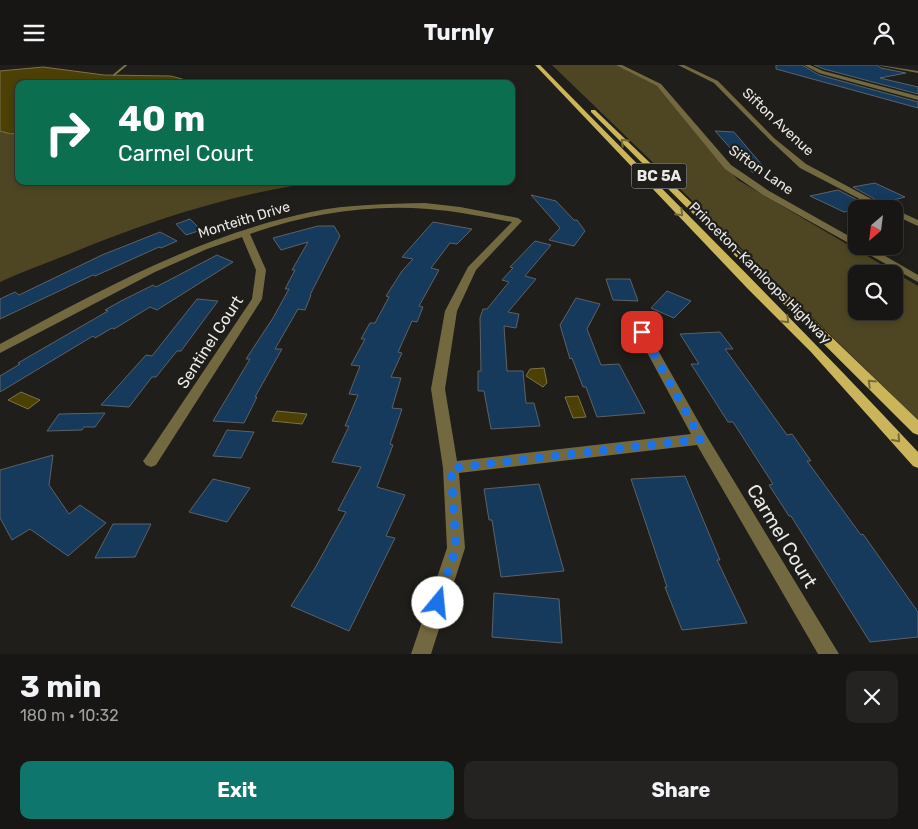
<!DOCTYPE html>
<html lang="en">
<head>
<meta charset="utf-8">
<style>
  :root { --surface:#171614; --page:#242322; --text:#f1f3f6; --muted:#9e9fa0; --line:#363534; --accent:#0f766e }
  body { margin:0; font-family:Rubik,sans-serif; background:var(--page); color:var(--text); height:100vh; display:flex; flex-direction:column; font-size:19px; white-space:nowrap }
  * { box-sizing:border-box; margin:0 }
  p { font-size:16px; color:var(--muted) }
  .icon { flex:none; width:28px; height:28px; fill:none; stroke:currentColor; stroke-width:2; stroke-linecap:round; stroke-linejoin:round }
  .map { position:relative; height:589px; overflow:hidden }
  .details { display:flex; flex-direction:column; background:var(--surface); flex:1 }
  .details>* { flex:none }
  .top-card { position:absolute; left:15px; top:15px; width:500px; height:105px; border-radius:10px; box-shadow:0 2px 8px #0003,0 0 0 1px var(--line); background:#0b6e4f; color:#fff; overflow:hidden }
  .needle { width:32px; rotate:208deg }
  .buttons { position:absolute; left:848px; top:135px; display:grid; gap:10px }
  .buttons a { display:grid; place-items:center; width:55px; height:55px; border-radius:10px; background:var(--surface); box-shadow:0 2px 8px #0003,0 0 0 1px var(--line); font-size:25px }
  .pin { position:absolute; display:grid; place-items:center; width:42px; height:42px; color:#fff; margin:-21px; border-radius:10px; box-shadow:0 2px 8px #0006 }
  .me { position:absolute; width:55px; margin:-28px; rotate:17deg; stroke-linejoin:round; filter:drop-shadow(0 0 4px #0008) }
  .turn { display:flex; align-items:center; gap:18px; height:105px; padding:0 20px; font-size:22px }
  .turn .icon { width:65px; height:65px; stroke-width:2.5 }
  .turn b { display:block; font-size:35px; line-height:42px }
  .round { display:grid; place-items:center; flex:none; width:52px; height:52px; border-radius:10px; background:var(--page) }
  .overview { display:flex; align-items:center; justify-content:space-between; height:85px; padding:0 20px }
  h1 { font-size:30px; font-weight:700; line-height:38px }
  .cta { display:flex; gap:10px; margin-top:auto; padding:10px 20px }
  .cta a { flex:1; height:58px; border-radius:10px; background:var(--accent); color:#fff; font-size:20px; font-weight:700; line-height:58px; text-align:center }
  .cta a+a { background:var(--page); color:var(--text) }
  header { display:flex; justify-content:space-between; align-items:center; height:65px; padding:0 20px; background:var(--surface); font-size:22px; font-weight:700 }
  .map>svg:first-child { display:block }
</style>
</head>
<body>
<header><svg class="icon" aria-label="menu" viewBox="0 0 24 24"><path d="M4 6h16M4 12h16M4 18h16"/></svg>Turnly<svg class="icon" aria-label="person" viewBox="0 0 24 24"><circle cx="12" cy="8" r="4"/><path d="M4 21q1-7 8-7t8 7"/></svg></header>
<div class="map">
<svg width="918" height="589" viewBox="0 0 918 589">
  <rect width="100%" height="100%" fill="#1f1e1a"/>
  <g fill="#4e4623" fill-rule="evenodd">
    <path d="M552,0H617L657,21L738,115L918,221V355C796,237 675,118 552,0ZM856,209H894V246H856Z"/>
    <path d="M0,66L11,69L19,68V116H328C240,126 156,154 74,187C50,197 24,206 0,217Z"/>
  </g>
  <g fill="#4c4005" stroke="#7b7349">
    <path d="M43,2L104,10L171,11L200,19H19V68L11,69L0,66V6Z"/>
    <path d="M544,303L547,318L543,322L526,311L530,304Z"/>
    <path d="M21,327L40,335L28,344L8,335Z"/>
    <path d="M578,331L586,352L573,353L565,332Z"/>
    <path d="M277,346L307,349L302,359L272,356Z"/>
  </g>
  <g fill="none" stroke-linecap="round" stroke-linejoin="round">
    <path stroke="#7b7349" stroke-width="2" d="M114,10L126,0"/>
  </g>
  <g fill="#163a5c" stroke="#5d6165">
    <path d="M776,0H802L819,10L918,37V43L776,4Z"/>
    <path d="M814,0H877L881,3L906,8L880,13L918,22V29L824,4Z"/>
    <path d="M715,66L734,67L762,100L753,108Z"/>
    <path d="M875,118L877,119L905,132L882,138L853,122Z"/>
    <path d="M838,125L869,141L844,147L810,131Z"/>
    <path d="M531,130L556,136L574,155H577L585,166L574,181L549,175L560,163Z"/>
    <path d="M190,154L201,165L186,170L176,159Z"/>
    <path d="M433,157L472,164L457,179L450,178L431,203L439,205L419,241L423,242L417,257L412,256L398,287L402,288L391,312L401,313L392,343L402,344L390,379L393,380L377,422L405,430L386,471L395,473L349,566L291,541L315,503L346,447L338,445L361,402L332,397L349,361H345L358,330L349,329L360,301L351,300L365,274H361L370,258H375L389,232L386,231L402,206L413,194L402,192Z"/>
    <path d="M318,161H334L340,171L310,230H311L305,245L298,244L275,284H282L255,332H257L244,358L213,356L250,294H246L273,253L289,224H285L295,205H292L308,177L281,185L273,173Z"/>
    <path d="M160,167L177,176L161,183L159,182L95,211L93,210L0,254V234L15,227L19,230L102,190Z"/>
    <path d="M535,176L551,180L525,211L536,214L508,247L519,249L516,263L504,261L507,306H523L526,338H534L540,361L491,364L484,326H478V306H481L480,253L483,244H487L509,217L502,215L513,203L510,202Z"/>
    <path d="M217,190L233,197L157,245L150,242L114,264L112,263L95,273L93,271L0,327V311L20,299L18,298L108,246L105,245L121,236L153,220L156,222Z"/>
    <path d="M606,214H630L638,236L613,235Z"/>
    <path d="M667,226L691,236L674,253L651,243Z"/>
    <path d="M576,233L600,239L587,264L601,300L619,299L645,348L597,352L586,322H583L572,293L570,294L560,260Z"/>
    <path d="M197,234L218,236L181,286H177L156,312H152L129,342L101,340L146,290L152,291Z"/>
    <path d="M720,267L733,284H725L787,370L792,369L811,396H807L861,470L863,469L918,547V572L870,577L791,451H789L769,420L773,419L733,357H728L691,299H699L680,269Z"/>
    <path d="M105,348L95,362H84L82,365L47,366L59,349Z"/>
    <path d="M227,365L254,367L241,393L213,391Z"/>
    <path d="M53,390L49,420L69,449L80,440L106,458L68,491L30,464L12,475L0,453V405Z"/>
    <path d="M685,411L720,495H717L747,558L682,565L665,522H667L631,414Z"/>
    <path d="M213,414L250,423L227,457L189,447Z"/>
    <path d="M539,419L564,506L501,512L492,455H489L484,424Z"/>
    <path d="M113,459H151L135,492L95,493Z"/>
    <path d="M494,528L559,534L562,578L492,572Z"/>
  </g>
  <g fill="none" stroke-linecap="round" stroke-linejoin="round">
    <g fill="#736940" fill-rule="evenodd">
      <path d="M616,0H622L661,19L731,100L769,126L856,175V181H868L918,210V217L763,130L725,104L657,21Z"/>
      <path d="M678,0H684L718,16L774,73L806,99L890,144H879L800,103L770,75L714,18Z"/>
      <path d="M804,0H810L823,6L918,31V35L819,8Z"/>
      <path d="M879,0L918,6V8L881,1Z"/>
      <path d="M425,138L460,142L518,153L522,156L476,205L457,246L445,324L457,396L691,369L636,267L642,263L646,264L706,370L839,589H818L697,380L459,408L465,483L431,589H411L447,483L443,403L431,324L445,246L468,202L512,157C484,152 456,146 428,144C369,139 306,149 250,169L266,205L262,234L156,400L151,402L146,400L143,396L146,392L252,234L256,205L242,172L207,184L155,207L0,288V279C99,226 200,170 311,147C349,139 387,139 425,138Z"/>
      <path d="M894,144L918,155V161L894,150Z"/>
    </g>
    <g fill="#cab55b" fill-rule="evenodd">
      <path d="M535,0H540C666,129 795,255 918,387V403L913,401L811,287L747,223Z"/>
      <path d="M591,45H595L918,355V370L913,368L591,47Z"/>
    </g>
  </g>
  <defs><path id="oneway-chevron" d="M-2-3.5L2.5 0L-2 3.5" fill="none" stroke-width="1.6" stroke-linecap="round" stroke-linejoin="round" transform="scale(1.25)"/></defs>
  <g stroke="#746a3a">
    <use href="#oneway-chevron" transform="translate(624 77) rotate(-135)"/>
    <use href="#oneway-chevron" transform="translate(680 148) rotate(46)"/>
    <use href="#oneway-chevron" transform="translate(786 255) rotate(45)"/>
    <use href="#oneway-chevron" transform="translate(871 318) rotate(-136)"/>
    <use href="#oneway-chevron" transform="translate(897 374) rotate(48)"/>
  </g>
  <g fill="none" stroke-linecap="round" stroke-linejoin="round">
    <path stroke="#1a73e8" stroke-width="9" stroke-dasharray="0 16.2" d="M438,538L456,482L451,403L701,374L642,267"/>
  </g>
  <g text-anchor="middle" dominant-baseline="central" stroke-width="4.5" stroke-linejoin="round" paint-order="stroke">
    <g font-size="14" fill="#eaeae7" stroke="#1f1e1a">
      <text transform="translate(778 57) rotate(43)">Sifton Avenue</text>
      <text transform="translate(761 105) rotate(35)">Sifton Lane</text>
      <text transform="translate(244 155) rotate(-17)">Monteith Drive</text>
      <text transform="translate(760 208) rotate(45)">Princeton-Kamloops Highway</text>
    </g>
    <rect fill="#1f1e1a" stroke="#adadaa" stroke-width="1" x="631.5" y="98.5" width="55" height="25" rx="4"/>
    <g font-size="15" font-weight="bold" fill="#eaeae7">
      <text x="659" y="111">BC 5A</text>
    </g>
    <g font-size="16" fill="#eaeae7" stroke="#1f1e1a">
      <text transform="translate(210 277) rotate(-57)">Sentinel Court</text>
    </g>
    <g font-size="19" fill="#eaeae7" stroke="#1f1e1a">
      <text transform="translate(782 471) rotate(59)">Carmel Court</text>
    </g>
  </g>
</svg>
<div class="buttons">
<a><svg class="needle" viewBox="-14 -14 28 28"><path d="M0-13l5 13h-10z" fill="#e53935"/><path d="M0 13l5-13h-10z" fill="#9e9fa0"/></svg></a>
<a><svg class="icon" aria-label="search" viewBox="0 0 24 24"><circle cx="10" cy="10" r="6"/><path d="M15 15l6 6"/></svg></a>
</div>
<div class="pin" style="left:642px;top:267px;background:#d93025"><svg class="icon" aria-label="arrive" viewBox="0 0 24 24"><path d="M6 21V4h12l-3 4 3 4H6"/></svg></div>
<svg class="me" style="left:438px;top:538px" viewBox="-20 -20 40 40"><circle r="19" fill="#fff"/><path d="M0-13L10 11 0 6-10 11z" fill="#1a73e8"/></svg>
<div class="top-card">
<div class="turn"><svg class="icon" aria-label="right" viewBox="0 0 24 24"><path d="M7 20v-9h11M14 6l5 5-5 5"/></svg><div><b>40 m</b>Carmel Court</div></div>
</div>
</div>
<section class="details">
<div class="overview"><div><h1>3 min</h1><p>180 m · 10:32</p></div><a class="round"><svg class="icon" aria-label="close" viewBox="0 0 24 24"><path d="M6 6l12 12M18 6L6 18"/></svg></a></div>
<div class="cta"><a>Exit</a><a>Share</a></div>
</section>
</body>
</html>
